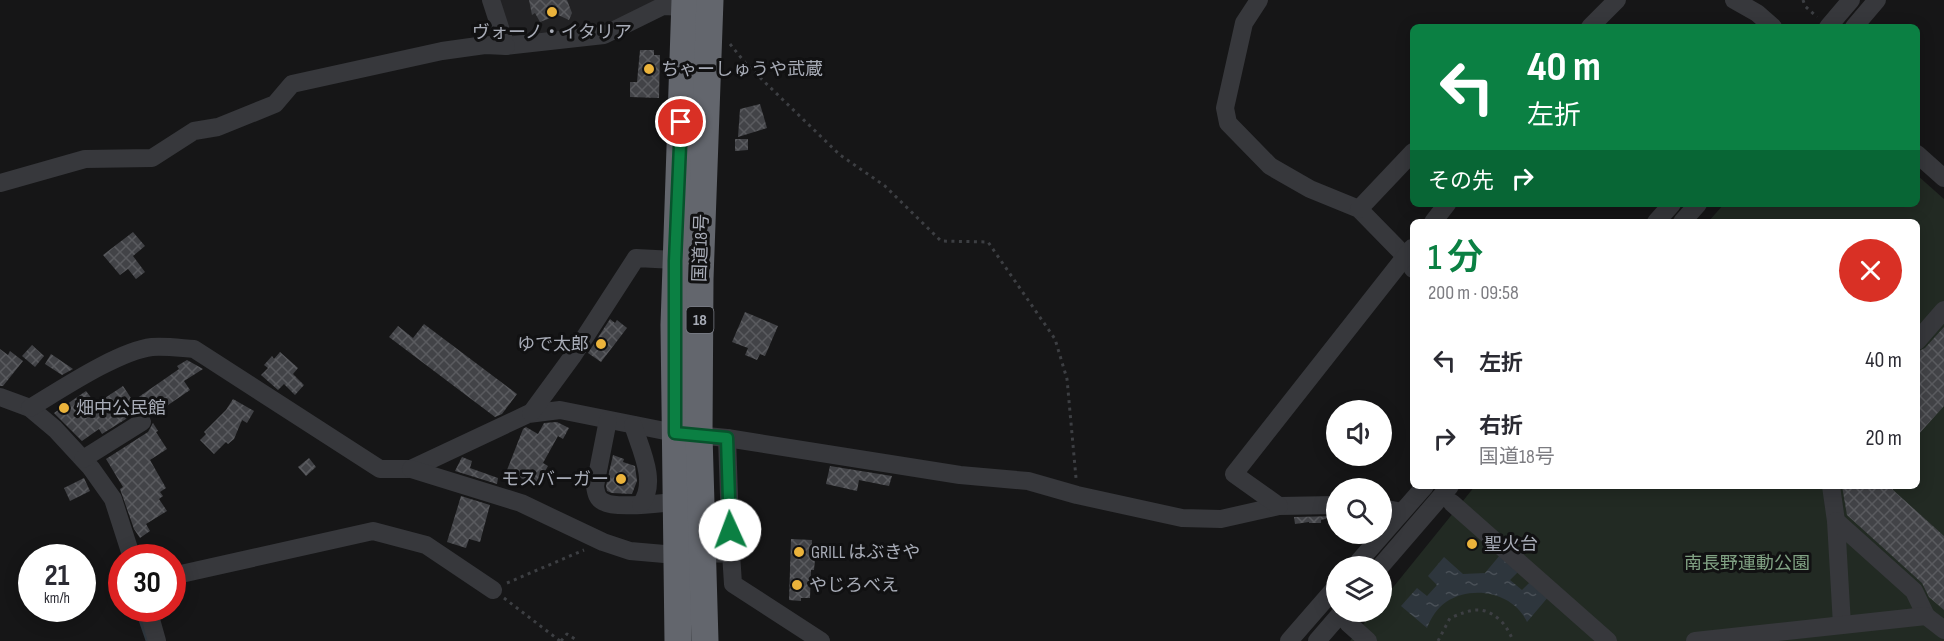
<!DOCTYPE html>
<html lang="ja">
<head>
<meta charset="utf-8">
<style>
  :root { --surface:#fff; --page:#f2f2f3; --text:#2b2b33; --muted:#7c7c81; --accent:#0b8043 }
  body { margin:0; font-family:"Sofia Sans Condensed","Noto Sans JP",sans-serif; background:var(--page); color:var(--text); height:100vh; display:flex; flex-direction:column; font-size:22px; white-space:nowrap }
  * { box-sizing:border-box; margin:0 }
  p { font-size:20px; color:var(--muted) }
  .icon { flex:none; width:33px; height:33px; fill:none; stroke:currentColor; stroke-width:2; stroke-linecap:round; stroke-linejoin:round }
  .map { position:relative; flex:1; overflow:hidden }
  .sheet { position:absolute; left:1410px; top:219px; width:510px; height:270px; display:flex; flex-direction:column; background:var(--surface); border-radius:9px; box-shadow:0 3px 15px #0003 }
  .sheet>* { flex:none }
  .guide { position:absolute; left:1410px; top:24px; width:510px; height:183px; border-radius:9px; box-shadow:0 3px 15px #0003; background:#0b8043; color:#fff; overflow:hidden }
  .buttons { position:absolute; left:1326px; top:400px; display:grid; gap:12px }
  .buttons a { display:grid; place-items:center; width:66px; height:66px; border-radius:50%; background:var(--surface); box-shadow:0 3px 15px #0003; font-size:30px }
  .speed { position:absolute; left:18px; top:544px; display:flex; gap:12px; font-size:30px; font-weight:700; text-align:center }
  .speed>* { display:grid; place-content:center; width:78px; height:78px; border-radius:50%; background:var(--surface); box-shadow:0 3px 15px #0003; line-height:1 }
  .speed small { font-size:15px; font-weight:400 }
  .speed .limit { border:9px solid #d22; background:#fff; color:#111 }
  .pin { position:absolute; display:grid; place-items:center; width:51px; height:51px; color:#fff; margin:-26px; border:3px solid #fff; border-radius:50%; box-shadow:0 2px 6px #0007 }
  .me { position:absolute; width:66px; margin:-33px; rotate:358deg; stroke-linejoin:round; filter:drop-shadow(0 0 4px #0008) }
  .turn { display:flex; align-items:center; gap:21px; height:126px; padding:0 18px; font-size:27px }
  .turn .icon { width:78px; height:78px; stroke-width:2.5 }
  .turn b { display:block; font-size:42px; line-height:51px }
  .then { display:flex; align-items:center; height:57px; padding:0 18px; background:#0003; gap:12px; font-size:22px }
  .round { display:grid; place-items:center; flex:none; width:63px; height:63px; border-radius:32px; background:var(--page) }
  .head { display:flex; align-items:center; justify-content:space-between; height:102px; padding:0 18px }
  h1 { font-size:36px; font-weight:600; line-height:45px; color:var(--accent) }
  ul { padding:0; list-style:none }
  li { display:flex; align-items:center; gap:18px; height:78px; padding:0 18px }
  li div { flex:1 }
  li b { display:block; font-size:22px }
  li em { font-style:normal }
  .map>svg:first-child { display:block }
</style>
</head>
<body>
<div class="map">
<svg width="1944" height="641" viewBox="0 0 1944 641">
  <defs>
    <pattern id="water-ripples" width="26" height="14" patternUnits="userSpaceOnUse" patternTransform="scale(1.5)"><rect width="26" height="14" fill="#2e363d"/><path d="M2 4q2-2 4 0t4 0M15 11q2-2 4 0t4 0" fill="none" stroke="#495057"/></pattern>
    <pattern id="building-cross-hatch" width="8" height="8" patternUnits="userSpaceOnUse" patternTransform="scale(1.5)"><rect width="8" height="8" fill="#424347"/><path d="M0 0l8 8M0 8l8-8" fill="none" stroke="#5a5b5f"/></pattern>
  </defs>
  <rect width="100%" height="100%" fill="#161617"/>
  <path fill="#222224" d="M496,0H663L599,30L514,40Z"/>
  <path fill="#222a23" d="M1917,175L1944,199V641H1350L1373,612H1382V601L1475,486H1917V222H1708L1724,204H1917Z"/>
  <path fill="url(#water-ripples)" d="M1500,555L1519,571L1510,580L1522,590L1531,581L1549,596L1527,622C1514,593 1473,584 1446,602C1437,608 1431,618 1427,628L1401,606L1417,588L1427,596L1437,585L1428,576L1444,557L1463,574L1485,573Z"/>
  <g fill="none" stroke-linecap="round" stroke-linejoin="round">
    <path stroke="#2e363d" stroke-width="4.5" d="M137,609L148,641"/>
  </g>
  <g fill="url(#building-cross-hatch)">
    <path d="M529,0H567L572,13L569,20L558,15L540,22L535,13L532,15Z"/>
    <path d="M640,50H654V55H660L659,98L630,97V82H637Z"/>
    <path d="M760,104L767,128L738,137L740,109Z"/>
    <path d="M735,139H748V150L735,151Z"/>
    <path d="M133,232L145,246L133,256L145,272L136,279L128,269L120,275L103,255Z"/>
    <path d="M745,312L778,326L765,356L760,354L757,360L745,355L748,348L732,342Z"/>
    <path d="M610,319L615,323L617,320L627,328L601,362L588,353Z"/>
    <path d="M424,324L517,394L502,414L495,417L389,337L398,326L413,338Z"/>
    <path d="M1944,327V406L1917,436V352L1925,348Z"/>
    <path d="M32,345L44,356L35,367L22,356Z"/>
    <path d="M0,349L8,355L10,351L23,361L3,386H0Z"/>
    <path d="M280,352L298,368L293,374L304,385L295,395L284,384L278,390L261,375L268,368L264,365L272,356L274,359Z"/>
    <path d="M51,354L73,369L62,375L45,364Z"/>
    <path d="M187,360L203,369L184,381L190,390L152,416L147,412H137L102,434L99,429L82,441L54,413L86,391L96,404L123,386L133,401L179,369L177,366Z"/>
    <path d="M233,399L254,411L247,423L242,420L234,439L228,444L226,442L214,454L200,440L206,434L204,432L226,410Z"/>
    <path d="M557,422L569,428L563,439L558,436L543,463L548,466L536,487L507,470L523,429L526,427L538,434L544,423Z"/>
    <path d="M153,423L158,431L156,432L167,449L150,460L166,488L160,492L163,496L159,499L167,511L146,524L150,531L140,538L134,529L120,489L123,487L106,459L148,432Z"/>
    <path d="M613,455L624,459L623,462L635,466L637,481L632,494L612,493L607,491L606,486Z"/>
    <path d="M462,457L472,461L470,468L498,478L497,484L455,471Z"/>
    <path d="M309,458L316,467L306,476L298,467Z"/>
    <path d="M830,466L892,476L889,486L859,480L857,491L826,484Z"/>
    <path d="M84,478L90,491L70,501L64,488Z"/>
    <path d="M1842,486H1893V490L1944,536V610L1929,597L1922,583L1847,515Z"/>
    <path d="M461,496L490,505L480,542L469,539L466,548L447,542Z"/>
    <path d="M1336,516L1321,520V523H1309V522L1295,524L1294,517Z"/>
    <path d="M791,539L812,540L811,559H815L814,570H811L810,598H801V601L789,600Z"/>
  </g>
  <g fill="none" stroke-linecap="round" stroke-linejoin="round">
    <g stroke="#3d3f43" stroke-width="3" stroke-dasharray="3 4.5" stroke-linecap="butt">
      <path d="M1803,0L1805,6L1817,17"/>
      <path d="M730,44L747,65L840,155L885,186L941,241L988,242L1055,339L1067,379L1076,478"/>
      <path d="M507,583L584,550"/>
      <path d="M504,598L560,641"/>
      <path d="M561,641L567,634L578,641"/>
      <path d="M1438,641L1450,618C1470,610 1482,604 1500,620C1506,626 1510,633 1513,641"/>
    </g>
    <g stroke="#37383c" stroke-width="18">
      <path d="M491,0L506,46L604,35L663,6L685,7"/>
      <path d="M1259,0L1244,23L1225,108L1228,123L1270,166L1310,189L1359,209L1406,257L1413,269"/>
      <path d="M1734,0L1757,13L1773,27"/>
      <path d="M1590,27L1617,0"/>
      <path d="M1828,27L1851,0"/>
      <path d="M1854,27L1877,0"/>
      <path d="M1917,154L1944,178"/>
      <path d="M0,183L85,159L152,158L194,131L218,127L275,104L292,84L442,51L485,45L506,46"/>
      <path d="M1359,209L1413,152"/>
      <path d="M1433,222L1447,204"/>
      <path d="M1656,222L1672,204"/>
      <path d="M1682,222L1698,204"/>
      <path d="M1917,341L1944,310"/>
      <path d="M0,397L30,408L55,429L91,468L113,499L132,558"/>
      <path d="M30,408C60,390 118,351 152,347C166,346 180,348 194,349L380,469H411L528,414L560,410L675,433L727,438L960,475L1028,481L1077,495L1182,518L1221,519L1279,506L1336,505"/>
      <path d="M531,413L572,357L636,258L675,260"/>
      <path d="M608,420L595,486C596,493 597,499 604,502C616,509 660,503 675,502"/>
      <path d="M633,425C640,448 658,482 641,504"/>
      <path d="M727,438L731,553"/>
      <path d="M83,459L142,422"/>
      <path d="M411,469L521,503L603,542L630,551L676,555"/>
      <path d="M1831,486L1836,521L1842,625"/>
      <path d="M1452,503L1608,641"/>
      <path d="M1279,506L1234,474L1412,248"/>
      <path d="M1382,508L1402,512"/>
      <path d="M1836,521L1914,591L1926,616"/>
      <path d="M702,554L731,553L733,584L821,641"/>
      <path d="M1354,567L1425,486"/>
      <path d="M1380,567L1450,486"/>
      <path d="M172,576L373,531L426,545L493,590"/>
      <path d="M148,609L157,641"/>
      <path d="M1348,623L1368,641"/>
      <path d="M1289,641L1336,587"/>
      <path d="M1317,641L1342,612"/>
      <path d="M1695,641L1926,616L1944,630"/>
    </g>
    <g stroke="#63666d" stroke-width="27">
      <path d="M678,641L674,325L685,0"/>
      <path d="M705,641L699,435L700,279L710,0"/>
    </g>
  </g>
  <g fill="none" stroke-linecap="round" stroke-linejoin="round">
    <defs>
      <path id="route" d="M681,122L675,261V433L727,438L730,530"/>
    </defs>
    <use href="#route" stroke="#07532c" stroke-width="15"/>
    <use href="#route" stroke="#0b8043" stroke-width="10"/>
  </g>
  <g fill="#ebb33b" stroke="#111112" stroke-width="2">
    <circle cx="552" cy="12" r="6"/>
    <circle cx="649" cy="69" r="6"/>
    <circle cx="601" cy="344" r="6"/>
    <circle cx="64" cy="408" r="6"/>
    <circle cx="621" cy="479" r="6"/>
    <circle cx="1472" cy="544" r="6"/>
    <circle cx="799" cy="552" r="6"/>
    <circle cx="797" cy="585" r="6"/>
  </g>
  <g text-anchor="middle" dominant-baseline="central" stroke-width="6" stroke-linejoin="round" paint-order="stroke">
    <rect fill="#111112" stroke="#7b7e86" stroke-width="1.5" x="686.5" y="307" width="27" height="26" rx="4.5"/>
    <g font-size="16" font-weight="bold" fill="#a8acb7">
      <text x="700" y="320">18</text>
    </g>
    <g font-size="18" fill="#a8acb7" stroke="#111112" text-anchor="start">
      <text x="552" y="32" text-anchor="middle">ヴォーノ・イタリア</text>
      <text x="661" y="69">ちゃーしゅうや武蔵</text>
      <text x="589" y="344" text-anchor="end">ゆで太郎</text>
      <text x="76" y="408">畑中公民館</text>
      <text x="609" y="479" text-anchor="end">モスバーガー</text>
      <text x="1484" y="544">聖火台</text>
      <text x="811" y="552">GRILL はぶきや</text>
      <text x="809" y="585">やじろべえ</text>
    </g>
    <g font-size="18" fill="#a8acb7" stroke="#111112">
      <text transform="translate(701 248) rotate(-88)">国道18号</text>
    </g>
    <g font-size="18" fill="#80a183" stroke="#111112">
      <text x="1747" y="563">南長野運動公園</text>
    </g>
  </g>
</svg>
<div class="buttons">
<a><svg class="icon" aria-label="sound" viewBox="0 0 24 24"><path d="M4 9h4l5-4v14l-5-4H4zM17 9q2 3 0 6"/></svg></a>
<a><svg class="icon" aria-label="search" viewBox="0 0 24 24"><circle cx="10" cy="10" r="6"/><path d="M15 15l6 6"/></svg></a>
<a><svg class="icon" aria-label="layers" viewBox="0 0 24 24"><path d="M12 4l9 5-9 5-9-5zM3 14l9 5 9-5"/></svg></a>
</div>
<div class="speed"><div>21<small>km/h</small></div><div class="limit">30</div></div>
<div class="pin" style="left:681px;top:122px;background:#d93025"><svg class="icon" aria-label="arrive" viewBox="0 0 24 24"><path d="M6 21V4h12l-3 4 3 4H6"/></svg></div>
<svg class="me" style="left:730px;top:530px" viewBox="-20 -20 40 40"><circle r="19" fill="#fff"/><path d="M0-13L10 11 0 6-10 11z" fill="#0b8043"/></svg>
<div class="guide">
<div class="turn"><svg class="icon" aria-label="left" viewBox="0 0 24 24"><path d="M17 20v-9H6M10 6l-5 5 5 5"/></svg><div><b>40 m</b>左折</div></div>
<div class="then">その先<svg class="icon" aria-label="right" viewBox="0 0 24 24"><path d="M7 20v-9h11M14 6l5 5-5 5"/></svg></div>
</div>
<section class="sheet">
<div class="head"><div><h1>1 分</h1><p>200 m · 09:58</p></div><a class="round" style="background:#d93025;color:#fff"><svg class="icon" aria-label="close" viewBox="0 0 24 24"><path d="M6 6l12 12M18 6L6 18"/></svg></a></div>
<ul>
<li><svg class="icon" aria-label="left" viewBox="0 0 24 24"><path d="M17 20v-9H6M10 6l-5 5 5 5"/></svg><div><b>左折</b></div><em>40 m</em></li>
<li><svg class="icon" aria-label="right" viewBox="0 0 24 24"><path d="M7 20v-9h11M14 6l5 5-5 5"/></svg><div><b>右折</b><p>国道18号</p></div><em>20 m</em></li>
</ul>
</section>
</div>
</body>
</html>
